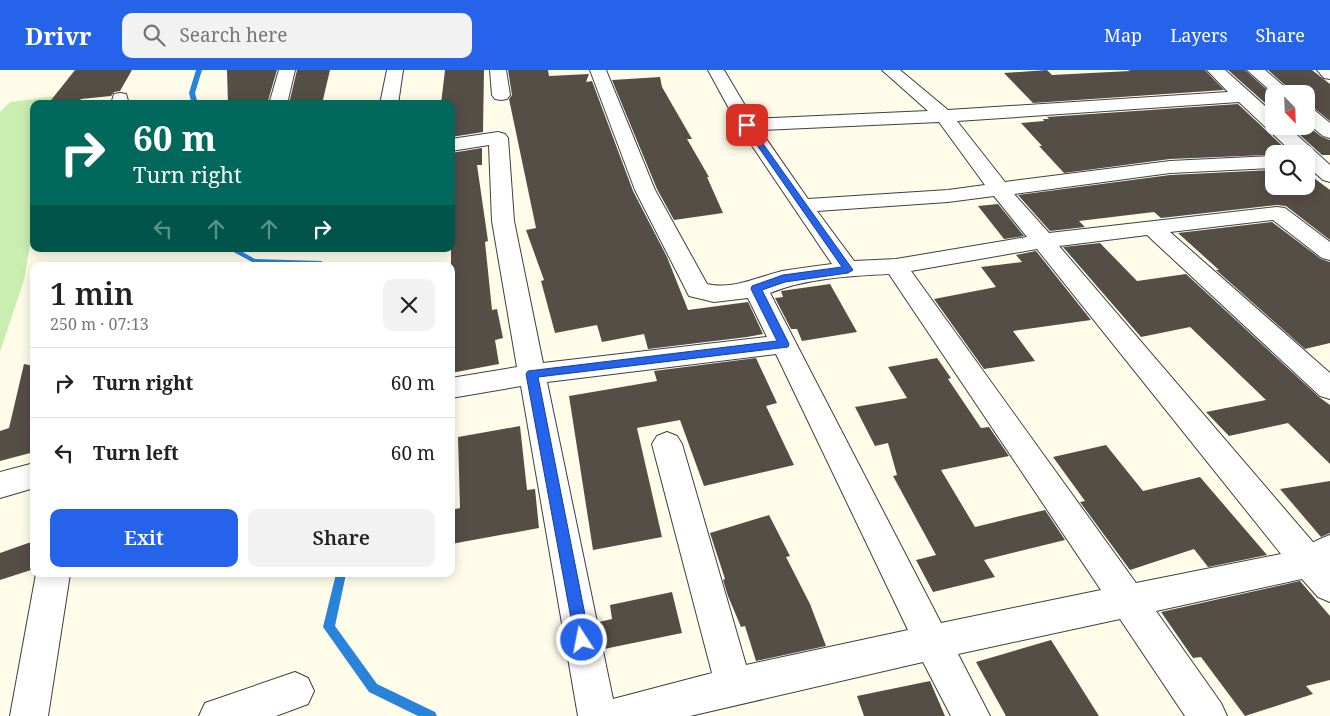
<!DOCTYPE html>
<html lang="en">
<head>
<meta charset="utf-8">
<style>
  :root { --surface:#fff; --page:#f2f2f2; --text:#222; --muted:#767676; --line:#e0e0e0; --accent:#2563eb }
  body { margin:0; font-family:"Noto Serif",serif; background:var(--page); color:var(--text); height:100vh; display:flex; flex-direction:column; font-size:19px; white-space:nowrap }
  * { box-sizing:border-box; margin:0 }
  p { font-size:16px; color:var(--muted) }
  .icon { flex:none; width:28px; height:28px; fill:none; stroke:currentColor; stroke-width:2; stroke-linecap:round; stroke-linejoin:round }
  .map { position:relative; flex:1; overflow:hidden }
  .details { position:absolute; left:30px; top:192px; width:425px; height:315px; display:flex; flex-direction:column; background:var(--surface); border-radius:10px; box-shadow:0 2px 12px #0003 }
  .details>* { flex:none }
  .top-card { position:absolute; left:30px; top:30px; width:425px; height:152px; border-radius:10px; box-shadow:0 2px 12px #0003; background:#00695c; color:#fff; overflow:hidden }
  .needle { width:32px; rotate:157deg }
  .tools { position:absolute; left:1265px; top:15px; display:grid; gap:10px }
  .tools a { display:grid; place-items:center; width:50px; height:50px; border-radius:10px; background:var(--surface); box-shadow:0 2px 12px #0003; font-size:25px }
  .pin { position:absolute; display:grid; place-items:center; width:42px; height:42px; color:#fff; margin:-21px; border-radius:10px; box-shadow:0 2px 8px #0006 }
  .me { position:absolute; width:55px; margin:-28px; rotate:349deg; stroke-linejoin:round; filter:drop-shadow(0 0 4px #0008) }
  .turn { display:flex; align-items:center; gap:18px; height:105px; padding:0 20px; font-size:22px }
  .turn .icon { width:65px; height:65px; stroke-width:2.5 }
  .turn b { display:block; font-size:35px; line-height:42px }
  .lanes { display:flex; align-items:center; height:48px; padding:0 20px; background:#0003; justify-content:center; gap:25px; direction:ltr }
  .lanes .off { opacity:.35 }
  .round { display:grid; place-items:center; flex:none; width:52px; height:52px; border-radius:10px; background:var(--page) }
  .summary { display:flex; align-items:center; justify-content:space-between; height:85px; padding:0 20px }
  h1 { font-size:30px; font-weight:600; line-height:38px }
  .action { display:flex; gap:10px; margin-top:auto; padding:10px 20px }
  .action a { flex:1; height:58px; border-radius:10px; background:var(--accent); color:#fff; font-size:20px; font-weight:600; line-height:58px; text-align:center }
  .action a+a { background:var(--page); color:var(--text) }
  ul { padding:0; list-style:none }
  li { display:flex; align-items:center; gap:15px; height:70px; padding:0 20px; border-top:1px solid var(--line) }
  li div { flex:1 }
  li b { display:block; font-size:19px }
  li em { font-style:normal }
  header { display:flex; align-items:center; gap:30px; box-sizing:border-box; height:70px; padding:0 25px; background:var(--accent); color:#fff }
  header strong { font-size:24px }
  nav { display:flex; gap:28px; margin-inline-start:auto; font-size:18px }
  .search { width:350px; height:45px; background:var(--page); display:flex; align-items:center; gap:12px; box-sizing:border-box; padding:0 18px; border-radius:10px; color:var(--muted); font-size:19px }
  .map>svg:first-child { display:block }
</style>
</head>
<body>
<header>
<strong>Drivr</strong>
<div class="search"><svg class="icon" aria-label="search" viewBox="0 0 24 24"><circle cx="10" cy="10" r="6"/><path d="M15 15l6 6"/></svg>Search here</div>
<nav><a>Map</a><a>Layers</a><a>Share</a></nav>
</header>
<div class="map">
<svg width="1330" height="646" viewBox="0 0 1330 646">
  <rect width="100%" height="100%" fill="#fffdea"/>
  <path fill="#caedb0" d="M56,26L54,34H34V153L24,210L0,282V42L10,32Z"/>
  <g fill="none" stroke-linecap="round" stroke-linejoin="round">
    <g fill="#2983da" fill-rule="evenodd">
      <path d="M196,0H202L195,23L198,34H192L189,23Z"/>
      <path d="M228,179H237L255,189L321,191L330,196L254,193Z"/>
      <path d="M336,504H346L335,556L377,614L435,642L437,646H418L369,622L323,557Z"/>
    </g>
  </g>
  <g fill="#554e47">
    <path d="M75,0H132L120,21L114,22L111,26L81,29L78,34H48Z"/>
    <path d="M227,0H277L267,34H228Z"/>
    <path d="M297,0H330L322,34H289Z"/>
    <path d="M445,0H484L483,62L451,67V34H441Z"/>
    <path d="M508,0H548L549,6L589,4L586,12L592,11L633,121L667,187L688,240L748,232L763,264L747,267L648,279L644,264L602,272L597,255L555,263L541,211L544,210L526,160L536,158L509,29L512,25Z"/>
    <path d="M1047,0L1052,5L1130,1L1128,0H1205L1224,20L1033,33L1004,3Z"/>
    <path d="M1228,0H1245L1274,26V41Z"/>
    <path d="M1268,0H1312L1330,14V51L1313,37L1306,35V24H1295Z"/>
    <path d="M660,7L662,17L692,69H687L709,107H707L723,143L674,150L657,119L612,10Z"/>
    <path d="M1238,34L1291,84L1170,89L1064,103L1039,76H1042L1021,53L1044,51L1043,49H1049L1047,47Z"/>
    <path d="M1306,55L1322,67L1330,70V85H1322L1290,56H1306Z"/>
    <path d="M482,78V95H477L488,171L485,172L492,240L497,239L503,268L495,270L499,294L451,303V83Z"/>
    <path d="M1274,100V116H1306V102L1330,120V170L1286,136L1277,135L1161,148L1154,142L1079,151L1085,157L1050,161L1018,125L1170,105Z"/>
    <path d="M998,134L1024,166L1004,169L978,136Z"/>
    <path d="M1272,152L1321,189L1330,192V273L1305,279L1216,200H1219L1178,163Z"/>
    <path d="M1100,173L1137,211L1186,204L1319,327L1330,335V394L1288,353L1229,366L1206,342L1266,330L1190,257L1141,267L1063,177Z"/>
    <path d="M1036,181L1091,250L1013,261L1035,291L984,299L934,229L996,217L981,197L1022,192L1016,185Z"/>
    <path d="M830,214L857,262L802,271L797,259H791L775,228L783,227L781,221Z"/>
    <path d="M756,288L777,333L766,336L794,395L704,416L680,350L637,358L662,467L593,480L569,326L657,311L654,301Z"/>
    <path d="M937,288L951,308L948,309L981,358L989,357L1009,386L941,400L975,457L1045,440L1065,470L984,490L995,507L933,522L916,490L936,485L893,406L897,405L888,373L875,376L855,337L907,328L888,297Z"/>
    <path d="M24,294L34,296V382L0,391V361L9,358Z"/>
    <path d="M520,356L527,420L535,419L539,458L451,474V440L460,438L458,367Z"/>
    <path d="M1106,375L1143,421L1200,407L1267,485L1208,497L1194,479L1130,500L1080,432L1085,431L1053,387Z"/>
    <path d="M1330,411V463L1321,467L1280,419Z"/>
    <path d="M769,445L790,486L786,487L810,534L826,576L756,591L745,556L741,557L728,526L723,510L725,509L710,463Z"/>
    <path d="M34,471V499L0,510V483Z"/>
    <path d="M1300,511L1330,546V610L1306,616L1313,624L1245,646L1201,587L1193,588L1161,542Z"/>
    <path d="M672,522L682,563L604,579L599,552L612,549L610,535Z"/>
    <path d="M1051,570L1099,646H1006L976,592Z"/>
    <path d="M930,611L945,646H864L857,626Z"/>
  </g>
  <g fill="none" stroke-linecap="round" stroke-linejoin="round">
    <defs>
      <g id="minor">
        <path d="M279,0H295L287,34H269Z"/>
        <path d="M387,0H403L398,34H380Z"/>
        <path d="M490,0H506L510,25L507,29L501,30L495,29L492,25Z"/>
        <path d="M590,0H606L655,120L707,214C733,220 758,207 782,201C799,198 816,196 832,194L738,55L708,0H724L753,49L928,41L882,0H900L948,40L1228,22L1207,0H1225L1274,44V56H1287L1330,95V112L1323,110L1306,95V84H1294L1239,32L957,51L1005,112L1170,91L1274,86V98L1170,103L1014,124L1049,163L1277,137L1285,138L1330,172V190L1322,188L1273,150L1170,162L1330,303V329L1320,326L1147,165L1059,176L1330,492V532L1318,527L1302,509L1156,541L1221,633L1227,646H1185L1120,549L958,584L990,646H951L923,592L690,646H578L521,316L451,328V308L517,297L492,151L489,75L451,81V69L498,62L505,64L508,68L514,151L543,293L767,267L748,228L714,232L689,226L635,120ZM939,52L985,115L948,120L808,129L760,60ZM994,126L1027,167L896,189L854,191L817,141L948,132ZM1037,179L1281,484L1136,513L911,201ZM889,204L1101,520L941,553L770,223C807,208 850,206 889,204ZM776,284L908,560L746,595L682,374L677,366L667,362L657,366L652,374L712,603L613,629L547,312Z"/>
        <path d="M1247,0H1265L1293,24H1274Z"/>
        <path d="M1317,0H1330V9L1324,8Z"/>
        <path d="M120,23L126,24L129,34H111L114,24Z"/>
        <path d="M1306,37L1312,38L1330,53V68L1323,66L1306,52Z"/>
        <path d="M34,393V418L0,428V402Z"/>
        <path d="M36,504H70L48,646H10Z"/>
        <path d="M295,602L308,608L314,621L308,634L276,646H199L205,633Z"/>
      </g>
      <path id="tertiary" d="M1330,465V498L1309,508L1297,504L1292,493C1299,478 1314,471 1330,465Z"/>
    </defs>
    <use href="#minor" stroke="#3f3f3f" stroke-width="2"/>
    <use href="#tertiary" stroke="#3f3f3f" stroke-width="2"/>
    <use href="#minor" fill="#fff" fill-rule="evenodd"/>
    <use href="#tertiary" fill="#fff" fill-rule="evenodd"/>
  </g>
  <path fill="#2563eb" stroke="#184099" d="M744,54H749L853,200L848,203L785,212L762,220L789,274L788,277L538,307L590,570L587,575L582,577L577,575L575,570L526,304L528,301L777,271L751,219L752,216L783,205L842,197L743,55Z"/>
</svg>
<div class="tools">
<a><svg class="needle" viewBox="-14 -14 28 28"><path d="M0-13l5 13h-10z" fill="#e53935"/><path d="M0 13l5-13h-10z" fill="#767676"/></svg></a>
<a><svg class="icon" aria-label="search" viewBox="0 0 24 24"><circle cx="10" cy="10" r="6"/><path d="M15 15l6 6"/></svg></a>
</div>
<div class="pin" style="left:747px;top:55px;background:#d93025"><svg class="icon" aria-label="arrive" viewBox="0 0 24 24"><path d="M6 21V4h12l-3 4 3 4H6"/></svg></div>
<svg class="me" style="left:582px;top:570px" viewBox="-20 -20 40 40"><circle r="17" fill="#2563eb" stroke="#fff" stroke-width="3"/><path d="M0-11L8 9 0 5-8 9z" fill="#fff"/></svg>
<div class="top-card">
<div class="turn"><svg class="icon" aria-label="right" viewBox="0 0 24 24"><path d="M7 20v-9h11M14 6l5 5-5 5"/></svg><div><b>60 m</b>Turn right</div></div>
<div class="lanes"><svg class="icon off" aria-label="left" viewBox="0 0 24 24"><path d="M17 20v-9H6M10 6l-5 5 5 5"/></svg><svg class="icon off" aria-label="ahead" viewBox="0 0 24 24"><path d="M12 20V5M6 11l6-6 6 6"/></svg><svg class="icon off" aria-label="ahead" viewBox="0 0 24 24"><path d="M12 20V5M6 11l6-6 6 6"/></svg><svg class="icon" aria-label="right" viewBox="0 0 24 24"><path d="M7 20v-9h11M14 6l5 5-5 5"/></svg></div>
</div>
<section class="details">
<div class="summary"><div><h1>1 min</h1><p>250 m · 07:13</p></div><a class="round"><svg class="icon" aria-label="close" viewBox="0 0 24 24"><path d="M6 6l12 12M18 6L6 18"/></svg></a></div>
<ul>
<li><svg class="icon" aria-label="right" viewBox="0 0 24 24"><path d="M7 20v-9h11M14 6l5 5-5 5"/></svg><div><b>Turn right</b></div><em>60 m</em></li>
<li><svg class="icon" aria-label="left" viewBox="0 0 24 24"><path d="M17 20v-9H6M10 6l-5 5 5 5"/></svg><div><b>Turn left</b></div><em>60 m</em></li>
</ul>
<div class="action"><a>Exit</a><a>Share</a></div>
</section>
</div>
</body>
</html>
